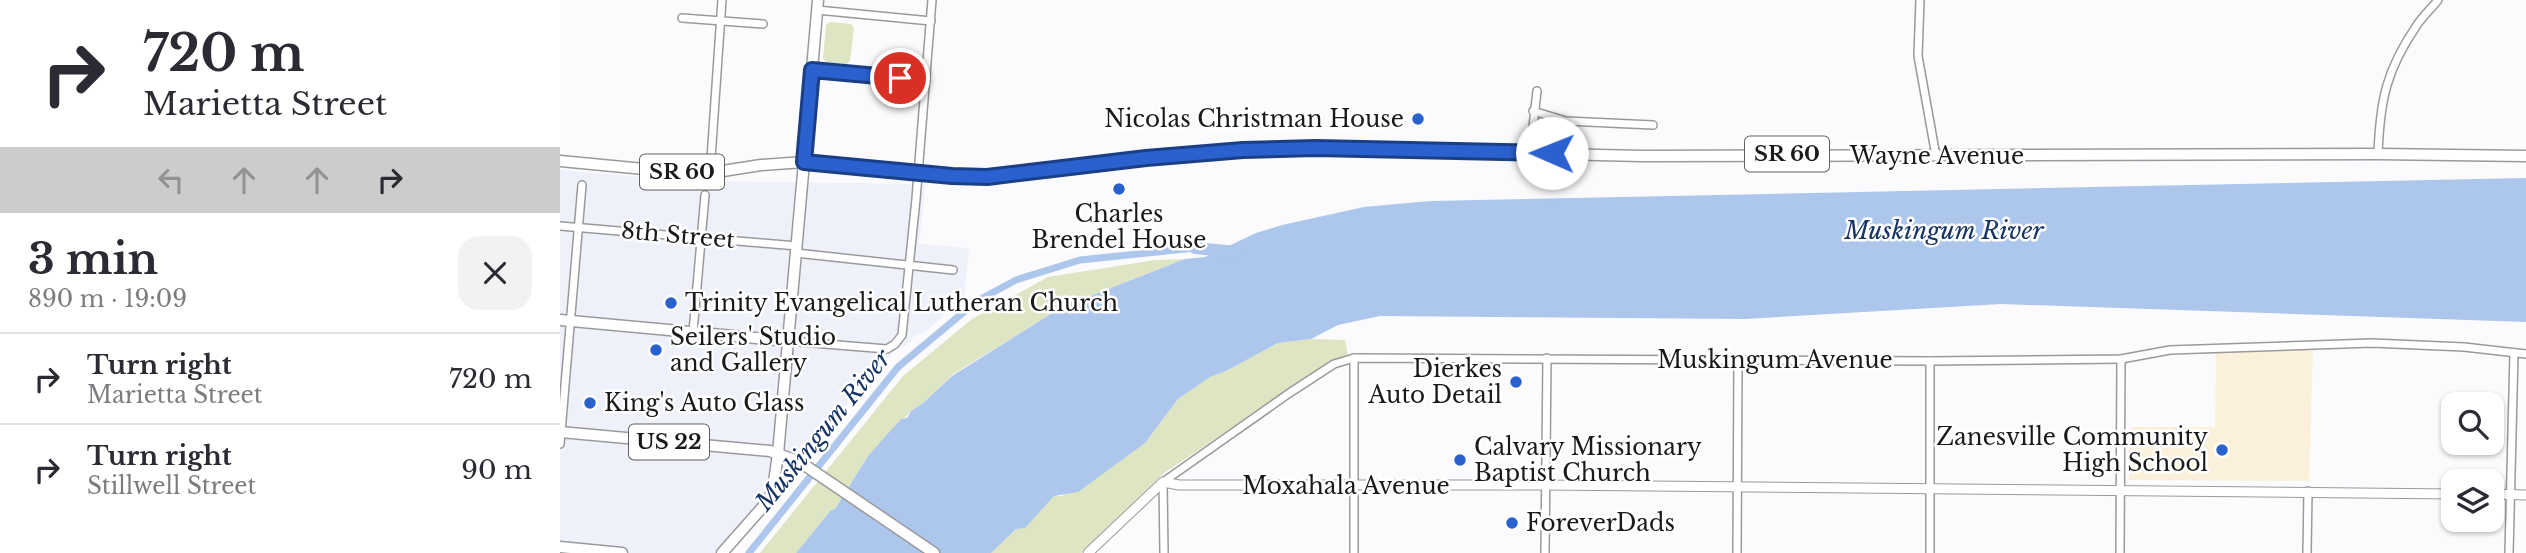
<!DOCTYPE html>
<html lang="en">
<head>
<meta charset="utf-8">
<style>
  :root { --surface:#fff; --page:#f2f2f3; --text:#2b2b33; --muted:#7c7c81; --line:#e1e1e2 }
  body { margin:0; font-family:"Libre Baskerville",serif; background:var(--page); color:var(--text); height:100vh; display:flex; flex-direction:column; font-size:26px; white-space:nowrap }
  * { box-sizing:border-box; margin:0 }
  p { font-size:23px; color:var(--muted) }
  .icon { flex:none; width:38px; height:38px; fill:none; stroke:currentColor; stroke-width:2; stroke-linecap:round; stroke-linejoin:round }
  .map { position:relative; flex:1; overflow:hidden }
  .panel { display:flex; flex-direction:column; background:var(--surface); width:560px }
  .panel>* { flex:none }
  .guide { background:#fff; color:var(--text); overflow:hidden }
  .fabs { position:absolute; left:1881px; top:392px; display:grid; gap:14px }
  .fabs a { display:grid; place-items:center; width:63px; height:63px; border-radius:14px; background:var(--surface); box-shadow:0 2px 5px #0004; font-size:35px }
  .pin { position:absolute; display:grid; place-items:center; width:60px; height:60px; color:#fff; margin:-30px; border:4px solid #fff; border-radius:50%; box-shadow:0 2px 7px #0007 }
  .me { position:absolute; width:77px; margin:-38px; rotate:271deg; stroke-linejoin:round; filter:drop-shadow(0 0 5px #0008) }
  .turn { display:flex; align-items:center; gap:24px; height:147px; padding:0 28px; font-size:32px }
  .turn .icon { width:91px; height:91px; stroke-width:2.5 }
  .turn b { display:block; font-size:49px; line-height:60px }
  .lanes { display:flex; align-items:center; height:66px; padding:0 28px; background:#0003; justify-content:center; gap:35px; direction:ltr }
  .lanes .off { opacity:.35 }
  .round { display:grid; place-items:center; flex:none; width:74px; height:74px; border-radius:21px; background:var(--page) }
  .headline { display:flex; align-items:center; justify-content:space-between; height:119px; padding:0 28px }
  h1 { font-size:42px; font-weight:700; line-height:52px }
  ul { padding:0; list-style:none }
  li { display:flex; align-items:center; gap:21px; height:91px; padding:0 28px; border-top:2px solid var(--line) }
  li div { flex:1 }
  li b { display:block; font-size:26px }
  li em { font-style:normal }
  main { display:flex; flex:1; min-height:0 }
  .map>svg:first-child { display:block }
</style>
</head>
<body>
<main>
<section class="panel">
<div class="guide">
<div class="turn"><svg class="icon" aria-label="right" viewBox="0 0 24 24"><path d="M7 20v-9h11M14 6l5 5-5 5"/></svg><div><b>720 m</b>Marietta Street</div></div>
<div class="lanes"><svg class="icon off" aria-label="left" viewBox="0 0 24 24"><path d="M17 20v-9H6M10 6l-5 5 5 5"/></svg><svg class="icon off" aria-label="ahead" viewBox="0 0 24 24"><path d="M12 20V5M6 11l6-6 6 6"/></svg><svg class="icon off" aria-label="ahead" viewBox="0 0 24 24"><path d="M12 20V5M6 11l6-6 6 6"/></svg><svg class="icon" aria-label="right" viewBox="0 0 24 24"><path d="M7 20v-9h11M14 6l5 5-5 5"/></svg></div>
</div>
<div class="headline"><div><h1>3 min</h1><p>890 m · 19:09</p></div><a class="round"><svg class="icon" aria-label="close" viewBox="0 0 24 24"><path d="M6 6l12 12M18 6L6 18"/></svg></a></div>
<ul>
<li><svg class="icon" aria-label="right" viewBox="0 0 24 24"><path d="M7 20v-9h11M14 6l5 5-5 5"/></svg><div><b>Turn right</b><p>Marietta Street</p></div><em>720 m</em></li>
<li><svg class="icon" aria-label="right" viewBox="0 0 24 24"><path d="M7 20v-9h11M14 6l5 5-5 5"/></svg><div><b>Turn right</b><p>Stillwell Street</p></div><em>90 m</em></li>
</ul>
</section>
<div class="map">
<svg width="1966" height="553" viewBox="0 0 1966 553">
  <rect width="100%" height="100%" fill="#fbfbfe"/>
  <path fill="#eef0fa" d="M0,170L130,181L365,184L359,244L409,248L404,296L369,329L360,335L356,334L346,346L337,349L288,399L286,410L274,427L256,443L251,453L253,456L237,471L229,484L218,495L216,501L170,553H0Z"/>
  <path fill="#fbf1db" d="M1753,349L1749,481L1569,480L1570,427H1655L1656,353Z"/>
  <g fill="#dee5c3">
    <path d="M270,22L291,24L294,28L290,61L287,64L266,62L263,59L266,25Z"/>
    <path d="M625,259L502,307L392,375L363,403L351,411L308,456L275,509L271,510L236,553H200L343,376L412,319L488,277L595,260Z"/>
    <path d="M751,339L785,340L788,356L768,364L604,473L521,553H431L456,529L465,527L494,496H502L585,443L618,399L650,377L666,371L718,343Z"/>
  </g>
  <path fill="#adc6ec" d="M1966,178V322L1441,304L1186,319L820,316L778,325L751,339L718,343L666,371L650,377L618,399L585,443L518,492L494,496L465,528L456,529L431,553H236L271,510L275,509L308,456L341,419L347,418L351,411L363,403L392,376L502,307L625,259L645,257L696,233L722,225L804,207L870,201Z"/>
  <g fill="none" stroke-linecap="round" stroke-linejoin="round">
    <path stroke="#adc6ec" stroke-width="7" d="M189,553L338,367L417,301L456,280L520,260L635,248"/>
    <path stroke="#adc6ec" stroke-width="12" d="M635,248L676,252"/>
    <defs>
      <g id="minor">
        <path d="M1360,0L1358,56L1376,156"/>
        <path d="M257,10L371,21"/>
        <path d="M122,18L203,24"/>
        <path d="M252,70L366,80"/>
        <path d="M973,111L1006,121L1093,125"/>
        <path d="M970,153L977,91"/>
        <path d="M1818,154C1820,101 1826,70 1857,25C1863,16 1871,9 1878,0"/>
        <path d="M150,173L162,0"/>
        <path d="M0,226L237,246"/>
        <path d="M236,253L393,270"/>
        <path d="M133,332L145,195"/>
        <path d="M228,341L327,349L335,344L342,335L356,199L372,0"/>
        <path d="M0,444L22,185"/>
        <path d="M604,553L603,482L728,394L774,364L794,358L1370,361L1561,359L1610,350L1812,343L1904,347L1966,354"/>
        <path d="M794,553V358"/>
        <path d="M985,553L987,358"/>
        <path d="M1177,553L1178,359"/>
        <path d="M1370,553V361"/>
        <path d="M1560,553L1561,359"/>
        <path d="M1747,553L1748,491"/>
        <path d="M1949,553L1954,353"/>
      </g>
      <g id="tertiary">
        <path d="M1932,494L1966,495"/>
        <path d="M528,553L603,482L619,485H986L1894,494"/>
      </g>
      <g id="secondary">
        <path d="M244,162L258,0"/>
        <path d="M0,547L62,553"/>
        <path d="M162,553L208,501L213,489L218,454"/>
      </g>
      <g id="primary">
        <path d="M0,161L105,171L150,173L201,165L244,162L409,177L447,176L642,153L745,148L1082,156L1818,154L1966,156"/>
        <path d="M0,320L228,341"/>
        <path d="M0,432L210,451L240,462L374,553"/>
        <path d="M218,454L244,162"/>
      </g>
    </defs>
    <use href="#minor" stroke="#9a9a9d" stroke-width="10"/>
    <use href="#tertiary" stroke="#9a9a9d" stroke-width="11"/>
    <use href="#secondary" stroke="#9a9a9d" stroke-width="13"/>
    <use href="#primary" stroke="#9a9a9d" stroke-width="13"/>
    <use href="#minor" stroke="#fff" stroke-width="7"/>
    <use href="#tertiary" stroke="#fff" stroke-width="9"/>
    <use href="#secondary" stroke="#fff" stroke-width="10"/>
    <use href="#primary" stroke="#fff" stroke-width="10"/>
  </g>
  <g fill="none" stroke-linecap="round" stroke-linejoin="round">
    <defs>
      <path id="route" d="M340,78L252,70L244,162L392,176L427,177L586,158L683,150L756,148L992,153"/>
    </defs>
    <use href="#route" stroke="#1b3f87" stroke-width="18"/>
    <use href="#route" stroke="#2a61cf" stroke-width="12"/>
  </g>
  <g fill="#2a61cf" stroke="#fff" stroke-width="2.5">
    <circle cx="858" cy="119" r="7"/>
    <circle cx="559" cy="189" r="7"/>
    <circle cx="111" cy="303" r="7"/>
    <circle cx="96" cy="350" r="7"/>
    <circle cx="956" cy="382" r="7"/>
    <circle cx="30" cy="403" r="7"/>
    <circle cx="1662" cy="450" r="7"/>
    <circle cx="900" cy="460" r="7"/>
    <circle cx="952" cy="523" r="7"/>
  </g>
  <g text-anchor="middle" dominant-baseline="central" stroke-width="5" stroke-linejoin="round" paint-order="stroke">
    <g fill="#fff" stroke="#5f5f5f" stroke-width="2">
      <rect x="1185" y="136.5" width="84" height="35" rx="5"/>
      <rect x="80" y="154.5" width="84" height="35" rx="5"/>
      <rect x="69" y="424.5" width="80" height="35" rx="5"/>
    </g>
    <g font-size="21" font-weight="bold" fill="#1a1a1b">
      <text x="1227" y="154">SR 60</text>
      <text x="122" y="172">SR 60</text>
      <text x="109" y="442">US 22</text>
    </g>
    <g font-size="23" fill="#1a1a1b" stroke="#fff" text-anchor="start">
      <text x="844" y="119" text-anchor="end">Nicolas Christman House</text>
      <text x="559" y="214" text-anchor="middle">Charles<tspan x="559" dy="26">Brendel House</tspan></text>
      <text x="125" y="303">Trinity Evangelical Lutheran Church</text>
      <text x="110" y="337">Seilers' Studio<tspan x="110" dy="26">and Gallery</tspan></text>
      <text x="942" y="369" text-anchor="end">Dierkes<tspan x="942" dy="26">Auto Detail</tspan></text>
      <text x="44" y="403">King's Auto Glass</text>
      <text x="1648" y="437" text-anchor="end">Zanesville Community<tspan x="1648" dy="26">High School</tspan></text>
      <text x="914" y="447">Calvary Missionary<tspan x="914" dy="26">Baptist Church</tspan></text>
      <text x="966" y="523">ForeverDads</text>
    </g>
    <g font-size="23" fill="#1a1a1b" stroke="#fff">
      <text x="1377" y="156">Wayne Avenue</text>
      <text transform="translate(118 235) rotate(5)">8th Street</text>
      <text x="1215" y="360">Muskingum Avenue</text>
      <text x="786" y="486">Moxahala Avenue</text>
    </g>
    <g font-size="24" font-style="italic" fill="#173564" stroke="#fff">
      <text x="1384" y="230">Muskingum River</text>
      <text transform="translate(263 430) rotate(-51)">Muskingum River</text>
    </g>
  </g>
</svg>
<div class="fabs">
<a><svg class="icon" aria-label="search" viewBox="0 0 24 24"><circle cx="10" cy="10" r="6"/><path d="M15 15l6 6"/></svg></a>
<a><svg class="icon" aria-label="layers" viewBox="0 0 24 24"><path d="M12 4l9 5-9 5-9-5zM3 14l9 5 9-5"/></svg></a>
</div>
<div class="pin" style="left:340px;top:78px;background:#d93025"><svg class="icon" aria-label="arrive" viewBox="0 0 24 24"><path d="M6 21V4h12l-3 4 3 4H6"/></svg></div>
<svg class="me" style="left:992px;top:153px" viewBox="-20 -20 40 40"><circle r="19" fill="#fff"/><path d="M0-13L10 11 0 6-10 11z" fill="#2a61cf"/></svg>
</div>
</main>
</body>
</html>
